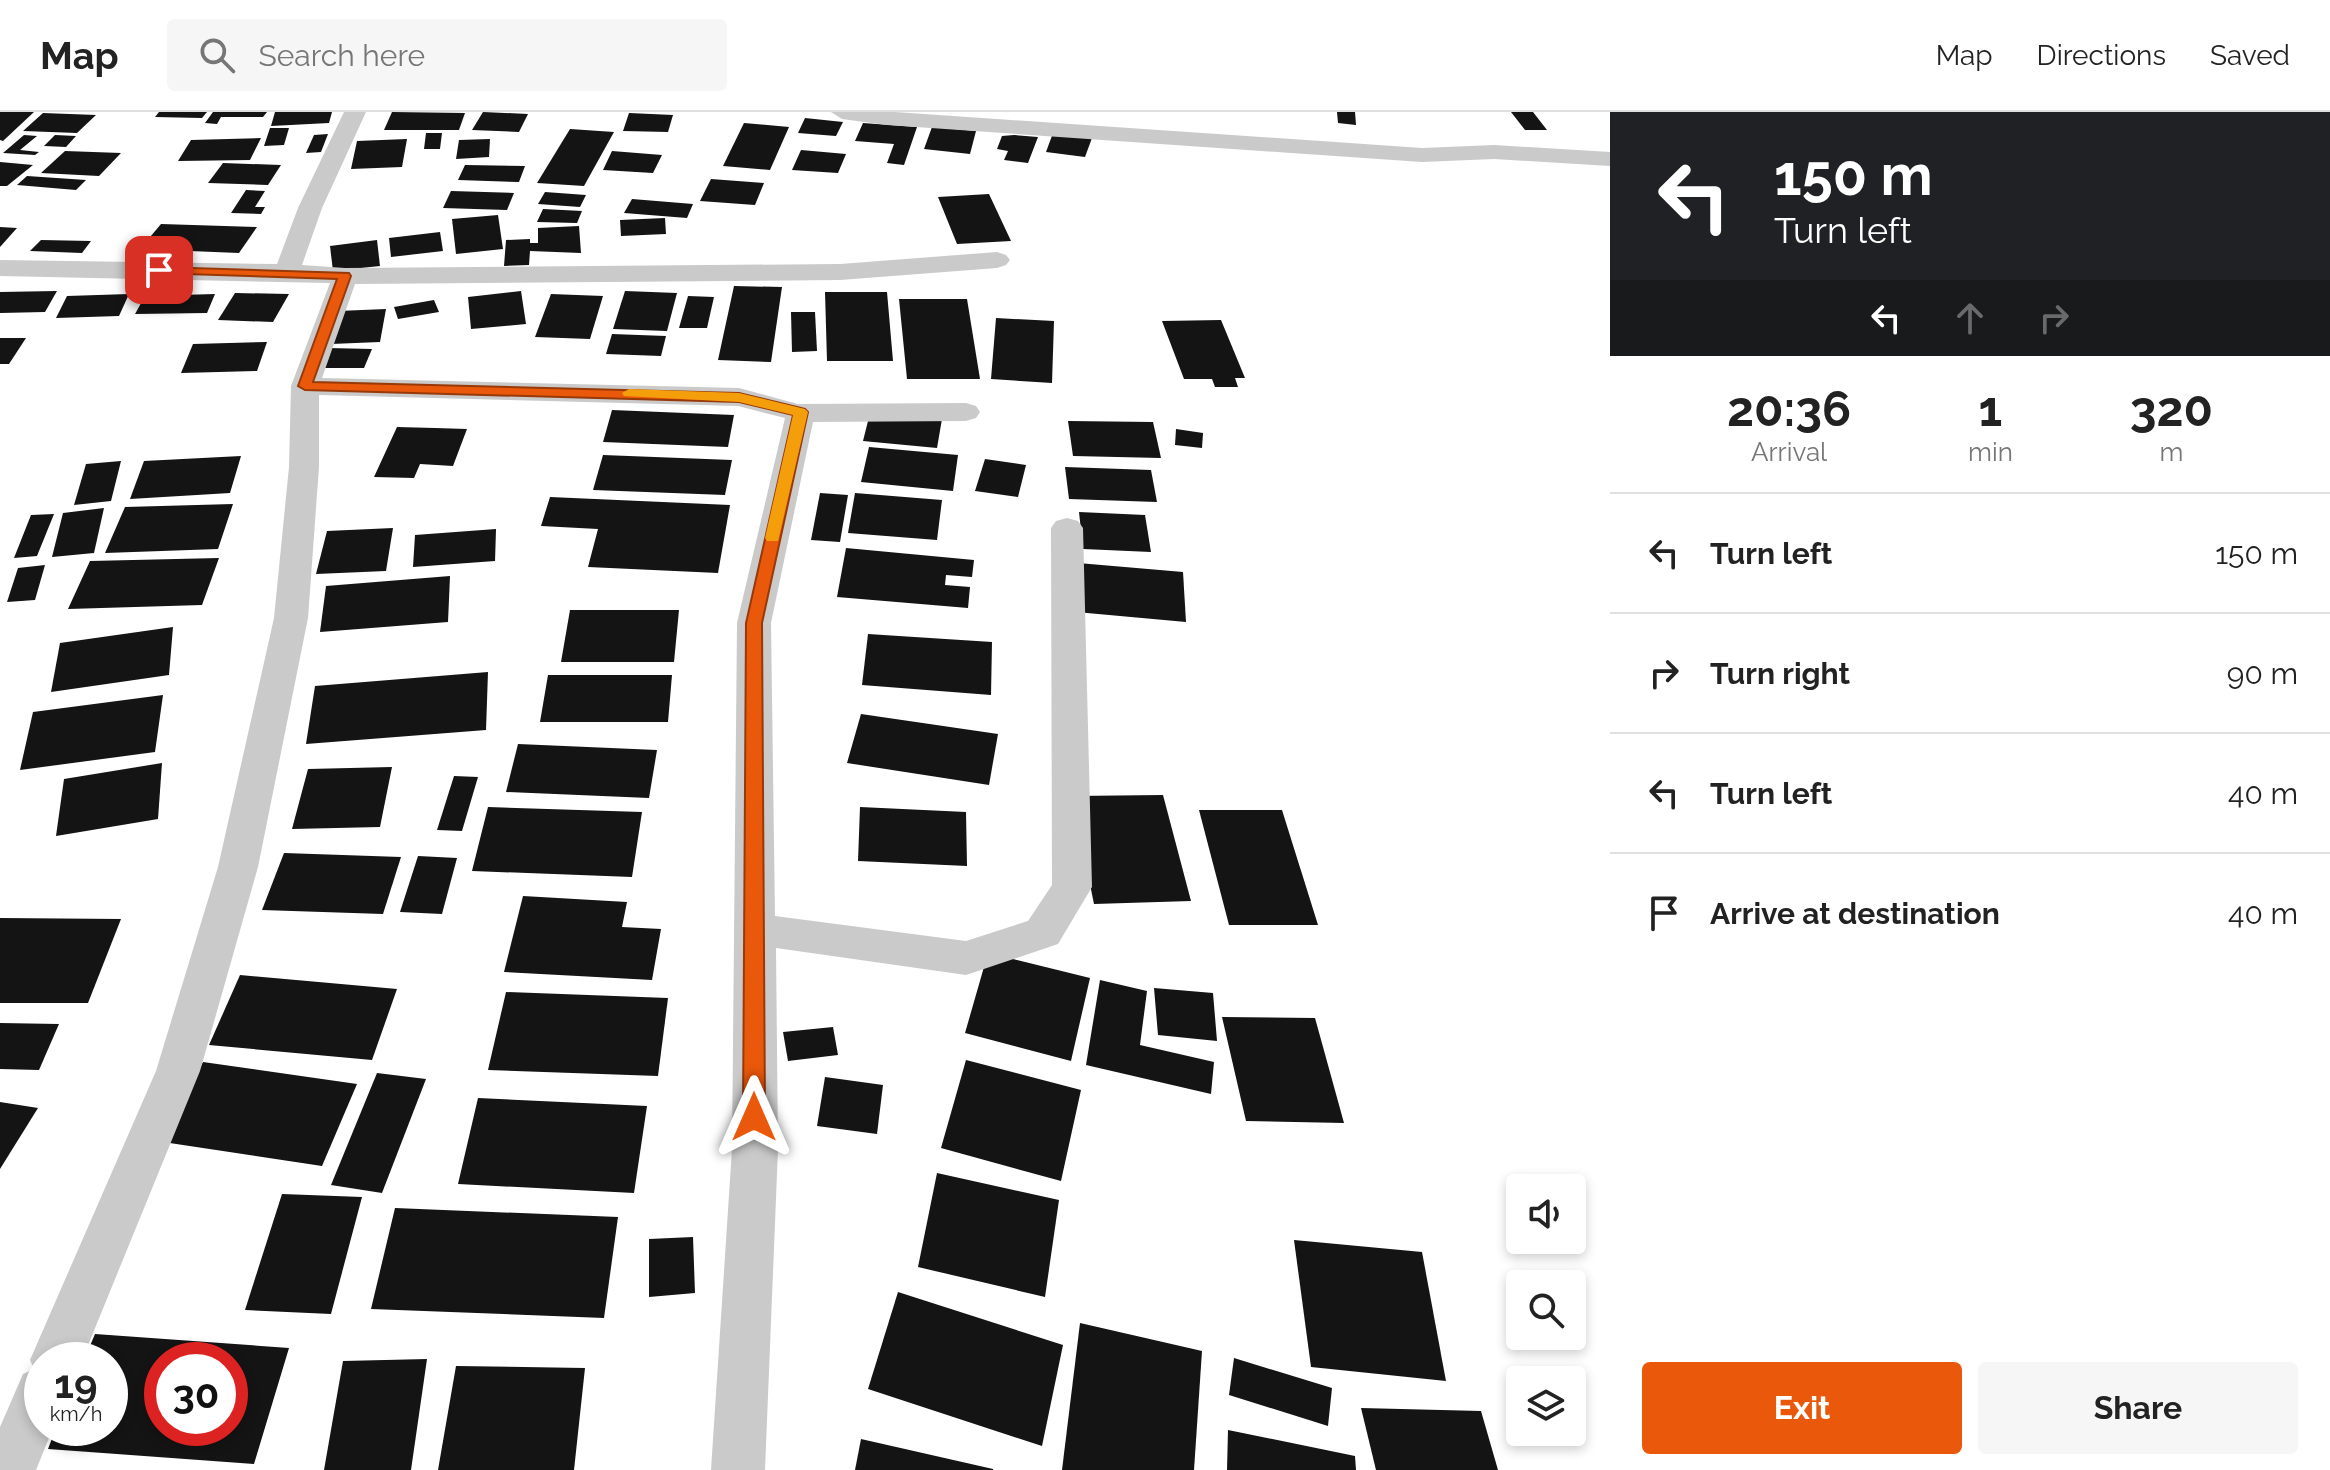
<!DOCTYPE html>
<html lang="en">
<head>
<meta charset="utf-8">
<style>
  :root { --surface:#fff; --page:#f6f6f6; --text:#222; --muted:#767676; --line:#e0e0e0; --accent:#ea580c }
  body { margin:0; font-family:Raleway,sans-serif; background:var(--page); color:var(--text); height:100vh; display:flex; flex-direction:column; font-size:30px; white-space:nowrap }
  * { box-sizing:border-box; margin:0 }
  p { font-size:26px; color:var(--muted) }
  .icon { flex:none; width:44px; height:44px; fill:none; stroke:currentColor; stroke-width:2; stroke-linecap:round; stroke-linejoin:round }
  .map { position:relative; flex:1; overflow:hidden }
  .details { display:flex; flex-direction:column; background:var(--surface); width:720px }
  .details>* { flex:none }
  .hud { background:#202124; color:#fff; overflow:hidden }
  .tools { position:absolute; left:1506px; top:1062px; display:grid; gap:16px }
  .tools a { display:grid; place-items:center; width:80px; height:80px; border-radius:8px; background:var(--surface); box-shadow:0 4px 12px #0003; font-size:40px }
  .speed { position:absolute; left:24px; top:1230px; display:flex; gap:16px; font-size:40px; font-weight:700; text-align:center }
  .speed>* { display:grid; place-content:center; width:104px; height:104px; border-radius:50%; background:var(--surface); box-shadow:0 4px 12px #0003; line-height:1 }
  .speed small { font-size:20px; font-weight:400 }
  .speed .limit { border:12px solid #d22; background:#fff; color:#111 }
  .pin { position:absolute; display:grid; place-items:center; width:68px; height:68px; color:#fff; margin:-34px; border-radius:16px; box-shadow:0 4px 12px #0006 }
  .me { position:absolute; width:88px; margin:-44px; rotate:0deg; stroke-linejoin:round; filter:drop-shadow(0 0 6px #0008) }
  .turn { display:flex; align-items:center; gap:28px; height:168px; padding:0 32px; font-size:36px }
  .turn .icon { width:104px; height:104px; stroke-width:2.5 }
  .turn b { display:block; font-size:56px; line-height:68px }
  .lanes { display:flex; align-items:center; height:76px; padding:0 32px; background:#0003; justify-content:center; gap:40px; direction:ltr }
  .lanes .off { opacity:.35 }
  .eta { display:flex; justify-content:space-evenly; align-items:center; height:136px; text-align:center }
  .eta b { font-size:48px; font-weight:700; line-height:56px }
  .action { display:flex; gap:16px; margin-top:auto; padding:16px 32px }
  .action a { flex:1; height:92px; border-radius:8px; background:var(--accent); color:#fff; font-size:32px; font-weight:700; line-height:92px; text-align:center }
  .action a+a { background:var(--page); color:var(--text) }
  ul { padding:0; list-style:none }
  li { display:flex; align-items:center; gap:24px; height:120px; padding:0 32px; border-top:2px solid var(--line) }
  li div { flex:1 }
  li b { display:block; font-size:30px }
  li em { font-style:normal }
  header { display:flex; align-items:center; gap:48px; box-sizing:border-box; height:112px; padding:0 40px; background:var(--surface); border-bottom:2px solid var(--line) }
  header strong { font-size:38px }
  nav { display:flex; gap:44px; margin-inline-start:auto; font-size:28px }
  .search { width:560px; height:72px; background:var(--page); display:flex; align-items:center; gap:20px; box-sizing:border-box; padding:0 28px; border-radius:8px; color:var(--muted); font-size:30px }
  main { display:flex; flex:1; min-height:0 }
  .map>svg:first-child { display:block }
</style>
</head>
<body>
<header>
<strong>Map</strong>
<div class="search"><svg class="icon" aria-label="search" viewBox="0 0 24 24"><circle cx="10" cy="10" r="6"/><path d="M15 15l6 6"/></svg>Search here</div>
<nav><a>Map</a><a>Directions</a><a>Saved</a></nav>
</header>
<main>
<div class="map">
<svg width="1610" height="1358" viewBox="0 0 1610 1358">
  <rect width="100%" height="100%" fill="#fff"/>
  <g fill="#141414" fill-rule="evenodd">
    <path d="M0,0H34L3,29L0,28Z"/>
    <path d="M159,0H207L202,6L155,5Z"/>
    <path d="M213,0H267L263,5H221L217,12L205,11Z"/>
    <path d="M275,0H332L329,11L271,14Z"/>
    <path d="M392,0L465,1L459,18H384Z"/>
    <path d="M483,0L528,2L519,20L472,18Z"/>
    <path d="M1337,0H1355L1356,13L1338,11Z"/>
    <path d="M1511,0H1533L1547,18H1525Z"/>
    <path d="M43,1L96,3L77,21L23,19Z"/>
    <path d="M629,1L673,3L668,20L623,19Z"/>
    <path d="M805,6L843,10L836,24L798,21Z"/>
    <path d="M744,11L789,15L770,58L723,54Z"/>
    <path d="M863,11L917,15L904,53L887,51L894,32L855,29Z"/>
    <path d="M932,15L976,19L970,42L924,37Z"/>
    <path d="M270,16H289L284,33L264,34Z"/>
    <path d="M570,17L614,20L584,74L537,71Z"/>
    <path d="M426,21H442L440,37H424Z"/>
    <path d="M1053,21L1092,26L1085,45L1046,40Z"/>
    <path d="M328,22L321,40L306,41L314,23Z"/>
    <path d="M24,23L37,24L20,38L39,40L35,43L3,41Z"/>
    <path d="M55,23L76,24L66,35L44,34Z"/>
    <path d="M1014,23L1038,25L1028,51L1004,48L1008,39L997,37L1002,24Z"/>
    <path d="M261,26L250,48L178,49L191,28Z"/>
    <path d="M407,27L402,55L351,57L357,29Z"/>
    <path d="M490,27L489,45L456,47L459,28Z"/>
    <path d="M801,38L846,42L838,61L792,58Z"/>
    <path d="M65,39L121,41L99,64L41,61Z"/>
    <path d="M612,39L662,43L653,61L603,58Z"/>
    <path d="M0,50L33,53L7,74H0Z"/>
    <path d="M223,51L281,53L268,73L208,71Z"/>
    <path d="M465,53L525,54L519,70L458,68Z"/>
    <path d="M27,64L86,68L76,78L17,73Z"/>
    <path d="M711,67L764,71L755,93L700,89Z"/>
    <path d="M246,78L265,79L255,95H265L261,102L231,101Z"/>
    <path d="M451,79L514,81L507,98L443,96Z"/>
    <path d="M545,80L586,83L580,95L538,92Z"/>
    <path d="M989,82L1011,129L957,132L938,85Z"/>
    <path d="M632,87L693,92L687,106L624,101Z"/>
    <path d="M543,97L582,99L577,111L537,110Z"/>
    <path d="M498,103L503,137L456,142L452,107Z"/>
    <path d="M665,106L666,122L621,124L620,108Z"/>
    <path d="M161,112L257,115L239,141L140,137Z"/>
    <path d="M579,114L581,141L530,139L529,153L504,154L506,128L530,127V131H538V116Z"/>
    <path d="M0,115L17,116L0,135Z"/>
    <path d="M440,120L443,139L391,145L389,126Z"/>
    <path d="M41,128L91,129L82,141L30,139Z"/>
    <path d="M377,128L380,154L333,159L330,134Z"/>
    <path d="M734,174L782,175L771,250L718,248Z"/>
    <path d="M57,179L45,200L0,201V180Z"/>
    <path d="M521,179L526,212L471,217L468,185Z"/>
    <path d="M625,179L677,181L667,219L613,217Z"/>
    <path d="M825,180H887L893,249H827Z"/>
    <path d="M235,181L289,182L273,210L218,208Z"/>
    <path d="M129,182L119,204L56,206L67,184Z"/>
    <path d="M215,182L207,201L135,202L145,184Z"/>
    <path d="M551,182L603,184L590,227L535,225Z"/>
    <path d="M688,184L714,185L707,216H679Z"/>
    <path d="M899,187H967L980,267H907Z"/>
    <path d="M434,188L439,200L398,207L394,195Z"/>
    <path d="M386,197L380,230L331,232L338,199Z"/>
    <path d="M791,200H815L817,239L792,240Z"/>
    <path d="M996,206L1054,209L1052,271L991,267Z"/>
    <path d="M1221,208L1245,266H1235L1238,275H1215L1212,267H1184L1162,209Z"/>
    <path d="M612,222L666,224L661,244L606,242Z"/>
    <path d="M0,226H26L9,252H0Z"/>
    <path d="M267,230L257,259L181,261L193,232Z"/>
    <path d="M328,236L372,237L364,256H319Z"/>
    <path d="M612,298L734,303L728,335L603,330Z"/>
    <path d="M870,301L942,307L937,336L863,329Z"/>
    <path d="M1068,309L1153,310L1161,346L1073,344Z"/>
    <path d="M397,315L435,316L467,317L453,354L420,352L414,366L374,365Z"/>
    <path d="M1176,317L1203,321L1202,336L1175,333Z"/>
    <path d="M869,335L958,343L953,379L861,370Z"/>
    <path d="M603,343L732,348L725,383L593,378Z"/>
    <path d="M241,344L230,381L130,387L144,349Z"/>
    <path d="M985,347L1026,353L1018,385L975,379Z"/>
    <path d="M121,349L111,389L74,393L86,352Z"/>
    <path d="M1065,355L1151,358L1157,390L1069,387Z"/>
    <path d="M820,381L848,383L840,430L811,428Z"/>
    <path d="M855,381L942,388L937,428L848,421Z"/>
    <path d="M550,385L730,393L718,461L588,455L598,417L541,414Z"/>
    <path d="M233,392L218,437L105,441L125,395Z"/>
    <path d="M104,396L94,441L52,445L63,401Z"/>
    <path d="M1079,400L1145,403L1151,440L1083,437Z"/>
    <path d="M54,402L37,444L14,446L31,403Z"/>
    <path d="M393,416L386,459L316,462L327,419Z"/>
    <path d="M496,417L495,449L413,455L415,423Z"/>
    <path d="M846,436L974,448L972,465L946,463L945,473L970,475L968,496L837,485Z"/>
    <path d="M219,446L202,493L68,497L90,449Z"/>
    <path d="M1078,451L1183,460L1186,510L1076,500Z"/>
    <path d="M45,453L35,488L7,490L18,456Z"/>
    <path d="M450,464L448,510L320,520L326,474Z"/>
    <path d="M570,498H679L674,550H561Z"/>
    <path d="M173,515L169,563L51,580L60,531Z"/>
    <path d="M868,522L992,530L991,583L862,573Z"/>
    <path d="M488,560L486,618L306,632L315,574Z"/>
    <path d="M548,563H672L668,610H540Z"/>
    <path d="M163,583L155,640L20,658L33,600Z"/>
    <path d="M861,602L998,622L989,673L847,651Z"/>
    <path d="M518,632L657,638L649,686L506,680Z"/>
    <path d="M162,651L158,707L56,724L64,667Z"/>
    <path d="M392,655L380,715L292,717L308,657Z"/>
    <path d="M454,664L478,665L462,719L437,718Z"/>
    <path d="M1163,683L1191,789L1094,792L1072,684Z"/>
    <path d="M488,695L642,700L632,765L472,759Z"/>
    <path d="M860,695L966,700L967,754L858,749Z"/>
    <path d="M1199,698H1282L1318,813H1229Z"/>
    <path d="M284,741L401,745L383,802L262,798Z"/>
    <path d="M418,744L457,746L442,802L400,800Z"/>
    <path d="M523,784L627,790L622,815L661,817L652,868L504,860Z"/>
    <path d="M0,806L121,807L88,891H0Z"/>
    <path d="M988,841L1090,866L1071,949L965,921Z"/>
    <path d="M240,863L397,877L372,948L209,933Z"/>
    <path d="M1100,868L1147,879L1140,933L1214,950L1211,982L1086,953Z"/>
    <path d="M1154,876L1213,881L1217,929L1158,923Z"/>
    <path d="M506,880L668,886L658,964L488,958Z"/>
    <path d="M1222,905L1315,906L1344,1011L1246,1009Z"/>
    <path d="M0,911L59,912L39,958L0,957Z"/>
    <path d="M833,915L838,943L788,949L783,920Z"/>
    <path d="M966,948L1081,978L1061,1069L941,1036Z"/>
    <path d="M203,950L357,972L322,1054L163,1030Z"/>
    <path d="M377,961L426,967L382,1081L331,1073Z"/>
    <path d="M825,965L883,973L877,1022L817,1014Z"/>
    <path d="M478,986L647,994L634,1081L458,1072Z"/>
    <path d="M0,990L38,996L0,1057Z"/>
    <path d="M937,1061L1059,1088L1045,1185L918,1155Z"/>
    <path d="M282,1082L362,1085L331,1202L245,1198Z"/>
    <path d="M395,1096L618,1105L604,1206L371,1197Z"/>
    <path d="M693,1125L695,1181L649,1185V1127Z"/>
    <path d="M1294,1128L1422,1140L1446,1269L1311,1255Z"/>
    <path d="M898,1180L1063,1233L1042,1334L868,1277Z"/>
    <path d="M1080,1211L1202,1239L1194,1358H1062Z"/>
    <path d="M95,1222L289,1236L254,1352L48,1337L56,1316H110V1248H84ZM162,1248H230V1316H162Z"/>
    <path d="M1234,1246L1332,1276L1328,1314L1229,1283Z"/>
    <path d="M427,1247L411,1358H324L343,1249Z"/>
    <path d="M456,1254L585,1256L574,1358H438Z"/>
    <path d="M1361,1296L1481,1299L1498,1358H1376Z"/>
    <path d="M1228,1318L1355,1344L1356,1358H1227Z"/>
    <path d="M861,1327L993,1357V1358H855Z"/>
  </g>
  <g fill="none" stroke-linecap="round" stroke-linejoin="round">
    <g fill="#cacaca" fill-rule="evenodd">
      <path d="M344,0H366L322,96L302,153L345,156L840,152L997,140L1006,143L1010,148L1006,153L997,156L840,168L355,172L322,266L739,276L798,292L966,291L976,294L980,300L976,306L966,309L813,310L771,511L775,804L966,829L1028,809L1052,773L1051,416L1056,409L1067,406L1078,409L1083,416L1092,775L1058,832L966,863L776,836L778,1037L765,1358H711L732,1037L737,511L785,306L738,294L319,283V355L308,506L258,755L200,959L82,1248H42V1316H53L36,1358H0V1315L23,1262L34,1257L30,1248L156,959L218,755L274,506L289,355L291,274L330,171L0,164V148L277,152L298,96Z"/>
      <path d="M831,0H895L1422,36L1494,33L1610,40V54L1494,47L1422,50L887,13L842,7Z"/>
    </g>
  </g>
  <path fill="#ea580c" stroke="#983908" stroke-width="2" d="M159,155L349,161L351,164L313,270L739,281L805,297L808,300L762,511L765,1005L762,1012L754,1015L747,1012L743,1005L746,511L793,303L739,290L305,278L298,274L337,167L155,161V156Z"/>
  <path fill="#f59e0b" d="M629,277L739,281L805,297L808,300L778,429H767L765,426L793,303L739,290L624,284L622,281Z"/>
</svg>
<div class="tools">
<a><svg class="icon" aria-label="sound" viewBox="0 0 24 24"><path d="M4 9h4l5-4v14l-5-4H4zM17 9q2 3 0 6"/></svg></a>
<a><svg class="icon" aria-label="search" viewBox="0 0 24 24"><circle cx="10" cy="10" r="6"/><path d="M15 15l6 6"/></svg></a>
<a><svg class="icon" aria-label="layers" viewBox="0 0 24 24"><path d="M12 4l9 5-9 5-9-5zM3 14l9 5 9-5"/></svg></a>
</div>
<div class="speed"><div>19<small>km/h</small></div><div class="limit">30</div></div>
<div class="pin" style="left:159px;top:158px;background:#d93025"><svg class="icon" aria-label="arrive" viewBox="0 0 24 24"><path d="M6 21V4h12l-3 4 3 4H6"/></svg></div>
<svg class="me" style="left:754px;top:1005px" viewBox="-20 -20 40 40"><path d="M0-17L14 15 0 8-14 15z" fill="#ea580c" stroke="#fff" stroke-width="4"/></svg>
</div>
<section class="details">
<div class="hud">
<div class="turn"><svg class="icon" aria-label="left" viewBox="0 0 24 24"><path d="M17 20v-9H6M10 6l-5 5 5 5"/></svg><div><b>150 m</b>Turn left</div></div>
<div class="lanes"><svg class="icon" aria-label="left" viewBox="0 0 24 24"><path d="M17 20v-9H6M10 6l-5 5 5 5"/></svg><svg class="icon off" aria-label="ahead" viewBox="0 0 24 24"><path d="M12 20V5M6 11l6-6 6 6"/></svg><svg class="icon off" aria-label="right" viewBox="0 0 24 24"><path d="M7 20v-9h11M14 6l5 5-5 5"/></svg></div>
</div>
<div class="eta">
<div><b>20:36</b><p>Arrival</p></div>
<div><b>1</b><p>min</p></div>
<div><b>320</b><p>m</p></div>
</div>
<ul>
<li><svg class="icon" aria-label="left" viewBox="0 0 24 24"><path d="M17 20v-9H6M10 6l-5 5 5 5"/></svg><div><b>Turn left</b></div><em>150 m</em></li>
<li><svg class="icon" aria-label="right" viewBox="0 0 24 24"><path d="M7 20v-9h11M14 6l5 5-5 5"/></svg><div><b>Turn right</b></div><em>90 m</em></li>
<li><svg class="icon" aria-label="left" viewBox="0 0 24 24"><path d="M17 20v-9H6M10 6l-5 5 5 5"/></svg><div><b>Turn left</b></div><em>40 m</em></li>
<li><svg class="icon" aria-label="arrive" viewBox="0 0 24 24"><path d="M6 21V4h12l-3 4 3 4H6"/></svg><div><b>Arrive at destination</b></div><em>40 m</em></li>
</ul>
<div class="action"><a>Exit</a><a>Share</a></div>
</section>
</main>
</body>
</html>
